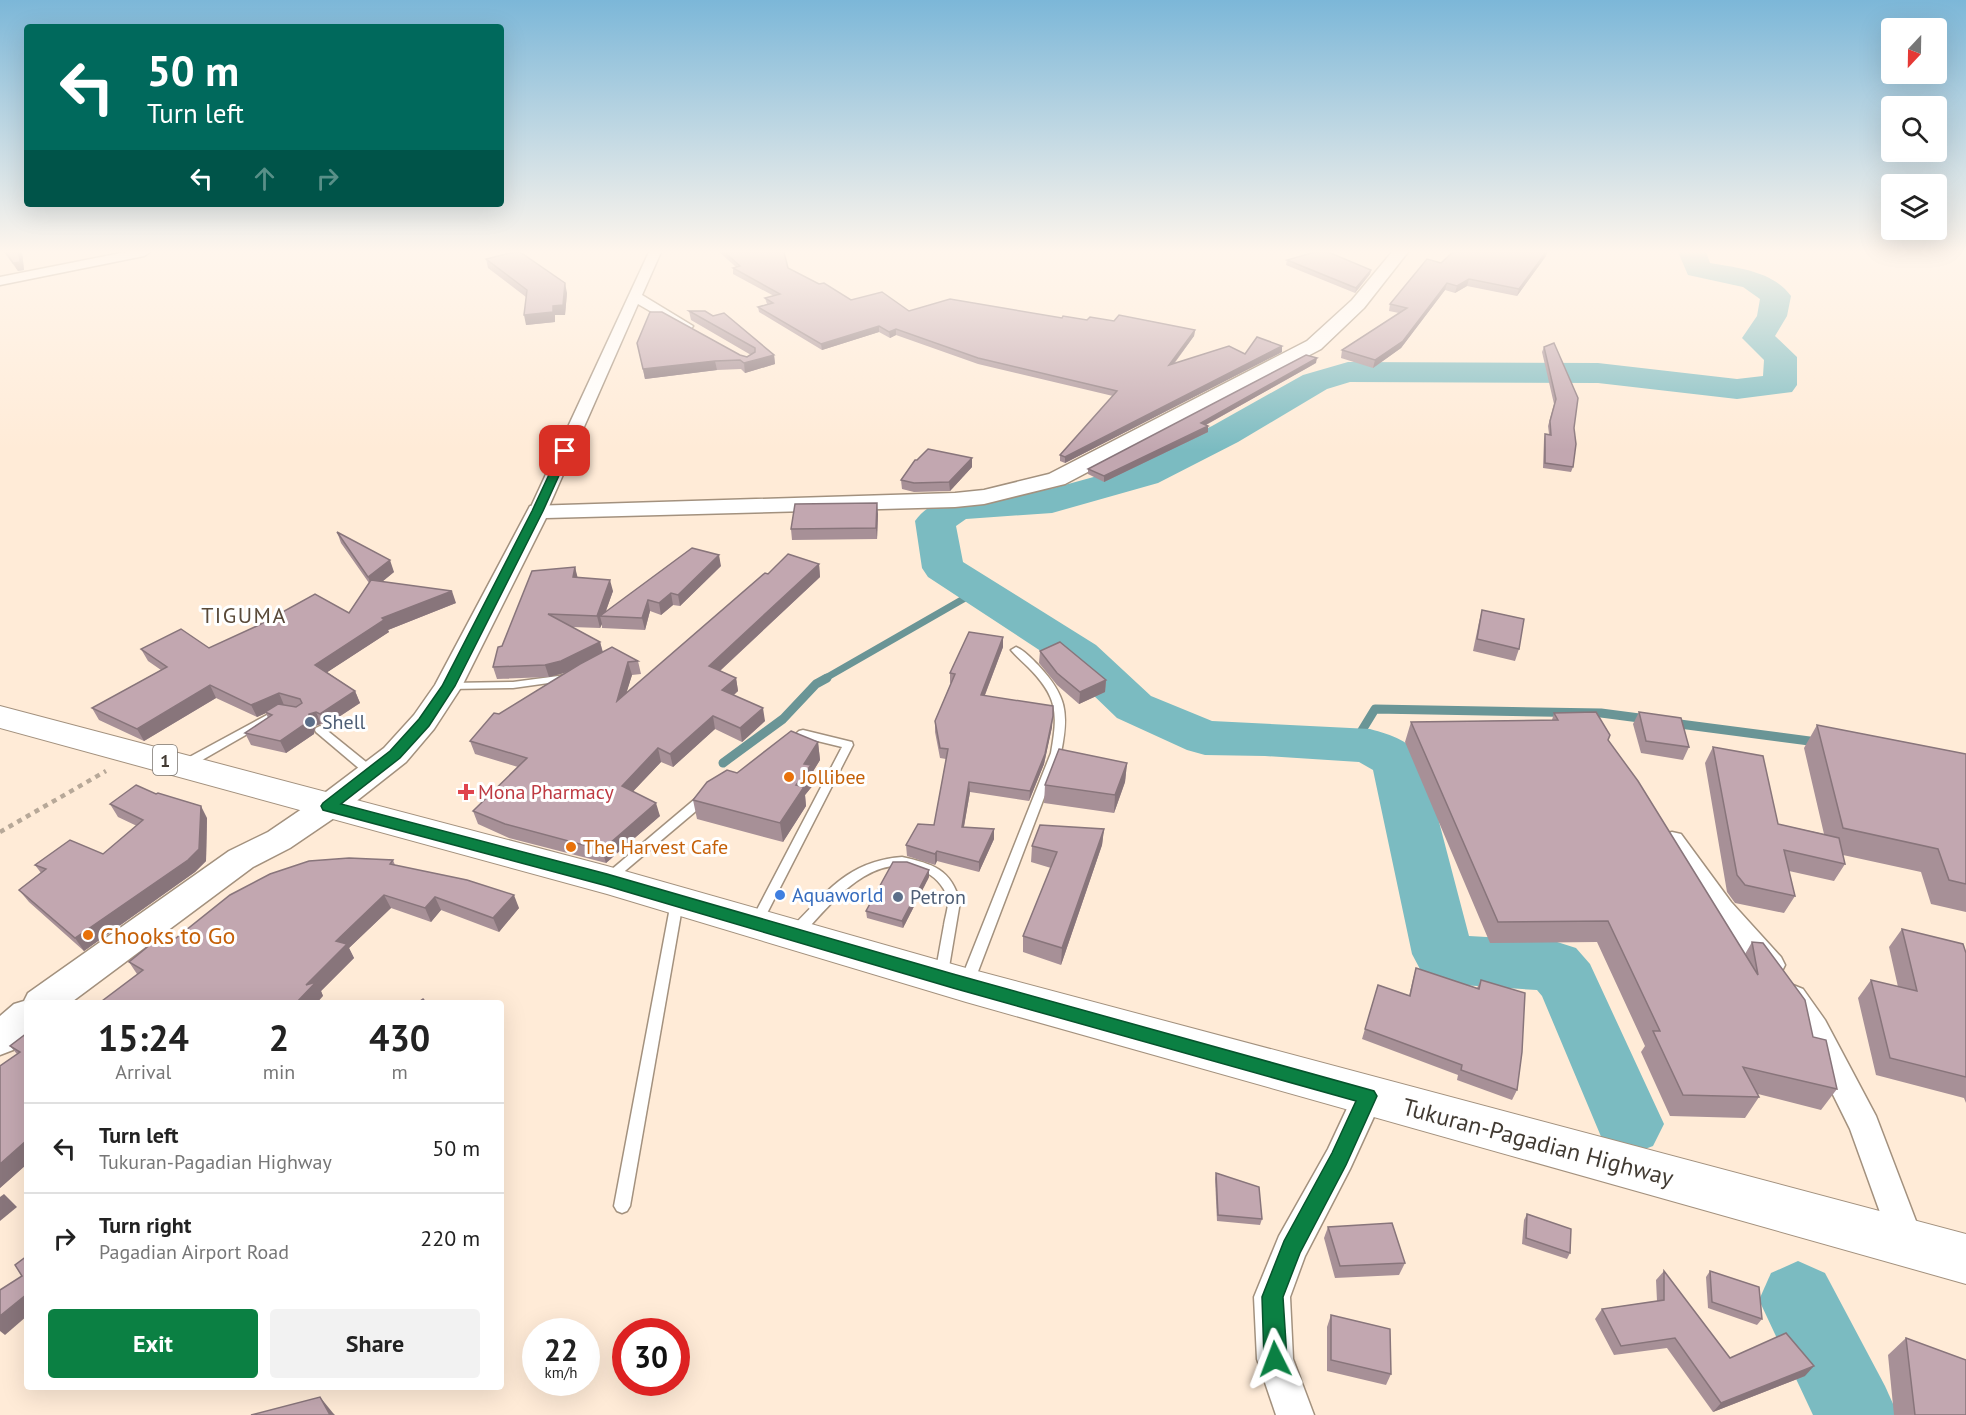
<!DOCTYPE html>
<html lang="en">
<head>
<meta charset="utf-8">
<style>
  :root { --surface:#fff; --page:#f2f2f2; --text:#222; --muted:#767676; --line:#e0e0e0; --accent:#0b8043 }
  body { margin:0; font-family:"PT Sans",sans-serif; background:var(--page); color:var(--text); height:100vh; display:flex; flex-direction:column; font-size:22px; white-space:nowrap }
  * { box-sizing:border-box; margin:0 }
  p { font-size:20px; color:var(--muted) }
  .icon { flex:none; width:33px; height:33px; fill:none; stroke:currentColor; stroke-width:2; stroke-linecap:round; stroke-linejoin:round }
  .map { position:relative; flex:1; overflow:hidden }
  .details { position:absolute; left:24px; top:1000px; width:480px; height:390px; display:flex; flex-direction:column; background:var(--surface); border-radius:6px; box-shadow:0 6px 24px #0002 }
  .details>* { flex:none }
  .hud { position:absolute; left:24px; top:24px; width:480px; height:183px; border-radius:6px; box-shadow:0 6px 24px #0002; background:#00695c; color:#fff; overflow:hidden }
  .needle { width:39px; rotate:202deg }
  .fabs { position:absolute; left:1881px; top:18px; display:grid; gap:12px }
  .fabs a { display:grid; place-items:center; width:66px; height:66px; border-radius:6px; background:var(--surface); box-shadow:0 6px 24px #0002; font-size:30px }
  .speed { position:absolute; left:522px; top:1318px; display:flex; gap:12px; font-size:30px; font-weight:700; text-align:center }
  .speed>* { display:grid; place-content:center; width:78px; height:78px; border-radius:50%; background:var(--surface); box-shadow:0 6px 24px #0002; line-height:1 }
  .speed small { font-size:15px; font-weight:400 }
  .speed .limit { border:9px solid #d22; background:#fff; color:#111 }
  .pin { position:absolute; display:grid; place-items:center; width:51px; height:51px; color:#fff; margin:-26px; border-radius:12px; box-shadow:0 3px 9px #0006 }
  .me { position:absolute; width:66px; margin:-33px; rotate:357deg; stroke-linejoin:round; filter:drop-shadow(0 0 4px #0008) }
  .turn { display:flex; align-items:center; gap:21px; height:126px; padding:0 24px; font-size:27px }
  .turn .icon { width:78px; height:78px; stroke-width:2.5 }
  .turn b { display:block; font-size:42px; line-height:51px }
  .lanes { display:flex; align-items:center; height:57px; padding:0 24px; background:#0003; justify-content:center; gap:30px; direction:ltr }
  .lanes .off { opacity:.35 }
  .eta { display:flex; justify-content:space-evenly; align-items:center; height:102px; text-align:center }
  .eta b { font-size:36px; font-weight:600; line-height:42px }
  .action { display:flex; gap:12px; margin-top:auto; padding:12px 24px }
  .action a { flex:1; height:69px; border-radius:6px; background:var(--accent); color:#fff; font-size:24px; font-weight:600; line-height:69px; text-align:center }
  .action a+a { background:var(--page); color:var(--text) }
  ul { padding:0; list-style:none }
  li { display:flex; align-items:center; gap:18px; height:90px; padding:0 24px; border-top:2px solid var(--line) }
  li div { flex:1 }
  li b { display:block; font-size:22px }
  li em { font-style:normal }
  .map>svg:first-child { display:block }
</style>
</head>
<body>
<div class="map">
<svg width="1966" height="1415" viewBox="0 0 1966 1415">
  <rect width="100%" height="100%" fill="#ffebd7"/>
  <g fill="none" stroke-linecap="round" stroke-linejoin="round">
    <path stroke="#6a9596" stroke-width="7" d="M824,679L979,590"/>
    <g stroke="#6a9596" stroke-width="9">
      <path d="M1672,723L1817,742"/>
      <path d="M1353,745L1375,709L1601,713L1647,719"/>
      <path d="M723,763L783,719L816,684L827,678"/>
    </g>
    <g fill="#7bbbc1" fill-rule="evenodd">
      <path d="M1678,252H1706L1710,263C1738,268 1773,271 1791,296L1787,316L1775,336L1797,357V385L1792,392L1737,399L1598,383L1350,382L1327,389L1238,442L1158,483L1052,513L966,519L956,526L963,562L1096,645L1151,696L1212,721L1370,729C1392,735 1411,741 1423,761L1469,936L1554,941L1576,948L1590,964L1664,1124L1653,1146L1629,1155L1605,1146L1542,996L1537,990L1462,985L1421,971L1412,954L1373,770L1359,762L1265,756L1205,755L1187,750L1117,718L1062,665L928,577L922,568L915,521C925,507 940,500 957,496L1050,489L1130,467L1212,426L1303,375L1348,362L1598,363L1737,379L1763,376L1764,360L1742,338L1757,316L1760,299L1743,287L1688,275Z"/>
      <path d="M1798,1261L1825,1273L1885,1386L1898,1415H1813L1759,1300L1771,1273Z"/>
    </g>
    <defs>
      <g id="service">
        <path d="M1016,647C1024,650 1032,659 1038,665C1067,696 1069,713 1061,753L974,982L972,986L967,987L962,986L960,982L1051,753C1058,713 1058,697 1028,667C1022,661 1016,656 1011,650Z"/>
        <path d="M566,675L570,676L571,678L570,680L513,688L450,689L445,686L450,683L513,682Z"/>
        <path d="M280,708L285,711L284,713L190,767H182L180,764L182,761Z"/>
        <path d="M320,726L324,728L376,770L378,773L376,776H368L316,732L315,730L316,728Z"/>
        <path d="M803,730L852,742L853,745L762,923L760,926L756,928L752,926L750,923L842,747L805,738L796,745H788L787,742L799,731Z"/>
        <path d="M705,793L709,794L711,797L709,800L613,881L609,883L605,881L603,878L605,875L701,794Z"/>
        <path d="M902,857C933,864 951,869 960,902L947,979L942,980L937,979L935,975C938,958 941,941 944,925C945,918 948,909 948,902C947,890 937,878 927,873C875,845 832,903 801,936L796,937L791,936L790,932L791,928C827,892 848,861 902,857Z"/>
        <path d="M677,897L681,899L683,902L630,1206L627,1211L622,1213L617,1211L614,1206L671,902L673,899Z"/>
      </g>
      <g id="minor">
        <path d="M126,252H150L144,256L0,285V277Z"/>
        <path d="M649,252H661L642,295L693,326L691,329H681L638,304L547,511L544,515H532L529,511Z"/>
        <path d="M1672,832L1681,834L1731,902L1781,957L1785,965L1781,973L1771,976L1761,973L1713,916L1659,841L1663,834Z"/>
        <path d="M1793,985L1803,989L1825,1020L1876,1116L1924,1242L1919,1254L1907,1259L1895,1254L1850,1129L1805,1038L1779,997L1783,989Z"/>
        <path d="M1368,1083L1379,1087L1383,1097L1350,1169L1305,1256L1290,1297L1293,1359L1314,1415H1276L1257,1359L1254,1297L1279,1236L1328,1149L1357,1087Z"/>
      </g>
      <path id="tertiary" d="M1392,252H1408L1364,308L1321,349L1065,484L984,504L955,507L546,518L462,686L434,729L406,762L340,814L290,848L253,867L69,1004H27V1038L13,1050L0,1055V1016L14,1004L24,1001L28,993L229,851L268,832L318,798L384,748L414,715L435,685L530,506L955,493L984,490L1049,474L1307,341L1352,300Z"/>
      <path id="trunk" d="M0,706L607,866L966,968L1966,1234V1284L966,1002L607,894L0,728Z"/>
    </defs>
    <use href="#service" stroke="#a3917e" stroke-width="3"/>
    <use href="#minor" stroke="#a3917e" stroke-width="3"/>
    <use href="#tertiary" stroke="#a3917e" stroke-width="3"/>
    <use href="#trunk" stroke="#a3917e" stroke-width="2"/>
    <path stroke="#b7a898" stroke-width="4.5" stroke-dasharray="5 5" stroke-linecap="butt" d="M0,832L106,771"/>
    <use href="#service" fill="#fff" fill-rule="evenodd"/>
    <use href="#minor" fill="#fff" fill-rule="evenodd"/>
    <use href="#tertiary" fill="#fff" fill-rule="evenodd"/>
    <use href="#trunk" fill="#fff" fill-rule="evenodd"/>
  </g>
  <g fill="#a79097">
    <path d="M4,252H22L24,270L18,271Z"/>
    <path d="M719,252H784L788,268L851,300L909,311L1114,321L1195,330L1194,336L1174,364L1245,354L1282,352L1065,463L1060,461V455L1113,396L978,364L896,335L890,338L879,332L822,350L759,312L758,307L767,304L765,298L774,296L733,274V268L736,267Z"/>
    <path d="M1453,252H1547L1546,256L1517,296L1467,286L1455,293L1445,290L1401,348L1373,368L1341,358L1342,350L1399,313L1389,311L1390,304L1441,263Z"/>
    <path d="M486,259L567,293L565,315H555V322L526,325V297L488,268Z"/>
    <path d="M1287,260L1371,270L1370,274L1355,293L1286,265Z"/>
    <path d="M689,311L774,355L775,364L745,373L741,369L717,370L645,379L637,343L740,355L747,357L751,355L691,320Z"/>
    <path d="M1544,347L1574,428L1573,467L1571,472L1543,468L1544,439L1545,434H1549L1548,426L1554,404L1542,352Z"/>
    <path d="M1316,363L1206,425L1208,426V432L1104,482L1088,474V469Z"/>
    <path d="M972,458V467L950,491L914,492L902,489L901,480Z"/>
    <path d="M878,514L877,539L792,540L791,529Z"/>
    <path d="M337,532L394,572L382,582L456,603L388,630L389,632L327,672L355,691L360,703L325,726L321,724L315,726L314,734L286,753L251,745L245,733L268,718L266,713L257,717L216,698L144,741L99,720L92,708L161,670L148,661L141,649L209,648L349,613L369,583L341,543Z"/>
    <path d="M819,564L820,577L720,671L736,678L738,691L734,695L765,721L742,742L715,729L673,767L661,762L633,791L660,816L606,863L509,838L478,824L473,811L518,767L475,754L470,741L499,714L569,671L564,673L549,677L497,679L493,667L502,646L575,567L577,578L613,591L606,611L721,566L680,606L673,605L661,615L650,611L645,630L602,628V624L600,628L572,627L600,642L603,652L638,661L641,674L632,675L626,693L768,574Z"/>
    <path d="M1482,610L1519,649L1515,661L1473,651L1479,622Z"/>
    <path d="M1003,637V647L985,695L1052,727L1044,764L1029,801L970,792L964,827L994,829V839L979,872L937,861L935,865L907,856L906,845L934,825L946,759L940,758L935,732V721L951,683H950V673Z"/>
    <path d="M1040,651L1106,680L1105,692L1079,704L1057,685L1039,663Z"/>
    <path d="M1639,712L1689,747L1683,760L1641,753L1633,724Z"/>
    <path d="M1554,713L1608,740L1745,954L1752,942L1813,1037L1837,1089L1821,1110L1758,1094L1759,1097L1745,1118L1670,1116L1641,1052L1645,1046L1597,942L1490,943L1405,742L1411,722L1552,720Z"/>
    <path d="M1817,725L1966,754V912L1931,904L1921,872L1843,855L1845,864L1834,881L1789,871L1795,896L1784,913L1735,903L1727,892L1705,763L1713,747L1778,824L1824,834L1804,748Z"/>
    <path d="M818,742L820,760L812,773L814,784L805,795L806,806L783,842L697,819L693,800L737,773Z"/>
    <path d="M1127,763L1125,782L1114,813L1044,803L1045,785Z"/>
    <path d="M110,804L207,818L206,861L195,872L84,951L29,902L19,890L41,873L35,865L103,854L137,826L118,817Z"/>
    <path d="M1104,829L1102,845L1061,965L1023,952V936L1051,868L1031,862L1032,846Z"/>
    <path d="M393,860L395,865L519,908L499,932L441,910L431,922L391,908L349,948L354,958L321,991L323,996L137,974L129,962L166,946Z"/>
    <path d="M929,877L903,928L867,918L866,911Z"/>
    <path d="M1902,929L1966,953V1103L1964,1098L1876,1075L1858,998L1871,980L1898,987L1889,947Z"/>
    <path d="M1416,968L1477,988L1481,980L1517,1090L1512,1100L1457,1080L1458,1075L1362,1039L1378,985L1409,996L1413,979Z"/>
    <path d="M27,1033V1164L0,1188V1066L17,1054L10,1046Z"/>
    <path d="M1216,1173L1262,1219L1260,1225L1217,1221L1215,1179Z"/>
    <path d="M1527,1214L1570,1253L1567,1259L1522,1244L1524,1220Z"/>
    <path d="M1328,1227L1405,1263L1399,1275L1335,1278L1324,1238Z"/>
    <path d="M1664,1271L1730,1358L1805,1376L1713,1412L1667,1348L1614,1355L1595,1319L1602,1309L1657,1301L1656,1280Z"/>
    <path d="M1710,1271L1762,1319L1757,1325L1708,1308L1706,1277Z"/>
    <path d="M1331,1315L1391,1374L1386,1385L1327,1371V1327Z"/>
    <path d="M1906,1338L1966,1415H1894L1888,1355Z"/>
  </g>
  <g fill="#88757b">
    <path d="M19,252H22L24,270L18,271L13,263Z"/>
    <path d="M1546,252H1547L1546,256L1517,296L1519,289Z"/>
    <path d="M1371,270L1370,274L1355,293L1356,288Z"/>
    <path d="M1469,279L1467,286L1455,293L1457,286Z"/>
    <path d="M565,283L567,293L565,315H555V322L526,325L524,315L553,306Z"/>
    <path d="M1447,283L1445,290L1401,348L1373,368L1375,360Z"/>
    <path d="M879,326V332L822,350L821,344Z"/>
    <path d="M896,329V335L890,338L889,332Z"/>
    <path d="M1195,330L1194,336L1168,371L1169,365Z"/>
    <path d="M1282,346V352L1065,463V457Z"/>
    <path d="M774,355L775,364L745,373L744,363Z"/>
    <path d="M1317,358L1316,363L1200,428L1201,423Z"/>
    <path d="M715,361L717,370L645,379L643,369Z"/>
    <path d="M1208,426V432L1104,482V476Z"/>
    <path d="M972,458V467L950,491L949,482Z"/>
    <path d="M877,503L878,514L877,539L876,528Z"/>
    <path d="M719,555L721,566L680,606L678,595Z"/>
    <path d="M390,560L394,572L373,589L368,577Z"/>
    <path d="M819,564L820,577L711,679L709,666Z"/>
    <path d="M575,567L578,579L573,577Z"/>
    <path d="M610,580L613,591L604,616H600L602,624L600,628L597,616Z"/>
    <path d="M452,591L456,603L388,630L389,632L320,677L315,665L382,618Z"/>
    <path d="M671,593L673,605L661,615L659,603Z"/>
    <path d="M648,600L650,611L645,630L642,618Z"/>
    <path d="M1003,637V647L981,705V695Z"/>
    <path d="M600,642L603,654L564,673L549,677L545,665Z"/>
    <path d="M628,662L632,675L620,714L617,701Z"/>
    <path d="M736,678L738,691L724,703L722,690Z"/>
    <path d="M1106,680L1105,692L1079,704L1080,692Z"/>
    <path d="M210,685L216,698L144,741L137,729Z"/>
    <path d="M355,691L360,703L325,726L320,714Z"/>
    <path d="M279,693L284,705L265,712L266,713L257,717L251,705Z"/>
    <path d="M763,708L765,721L742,742L740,728Z"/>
    <path d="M316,712L321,724L315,726L314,734L286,753L280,741L309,714Z"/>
    <path d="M713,716L715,729L673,767L670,754Z"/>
    <path d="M1053,716L1052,727L1044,764L1029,801L1030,791Z"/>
    <path d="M818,742L820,760L812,773L814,784L805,795L806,806L783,842L780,823L804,764Z"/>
    <path d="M658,748L661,762L626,799L622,786Z"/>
    <path d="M1127,763L1125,782L1114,813L1115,795Z"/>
    <path d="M969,782L970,792L962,837V827Z"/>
    <path d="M656,803L660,816L606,863L602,850Z"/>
    <path d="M201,806L207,818L206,861L195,872L84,951L75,938Z"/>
    <path d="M994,829V839L979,872V862Z"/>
    <path d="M1104,829L1102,845L1061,965L1062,948Z"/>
    <path d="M937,851V861L935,865V854Z"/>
    <path d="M929,870V877L903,928L902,921Z"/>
    <path d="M384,895L391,908L349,948L354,958L321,991L323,996L316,1004H295L336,941Z"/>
    <path d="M514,895L519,908L499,932L493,918Z"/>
    <path d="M435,897L441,910L431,922L425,908Z"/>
    <path d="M27,1140V1164L0,1188V1164Z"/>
    <path d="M4,1194L17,1207L0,1221V1197Z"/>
    <path d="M27,1294V1316L5,1335L0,1331V1316Z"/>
    <path d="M1814,1366L1805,1376L1713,1412L1721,1403Z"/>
    <path d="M320,1397L333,1413L335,1415H330Z"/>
  </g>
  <g fill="#c2a7b0" stroke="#88757b" stroke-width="1.5">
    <path d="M6,252H19L20,262L13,263Z"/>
    <path d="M514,252H520L565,283L563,305L553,306V312L524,315L527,290L486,259Z"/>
    <path d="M724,252H784L788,268L819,284L824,283L851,300L882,292L909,311L950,299L1062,318L1063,316L1087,320L1090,317L1114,321L1119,315L1195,330L1169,365L1229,346L1245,354L1257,337L1282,346L1065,457L1060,455L1117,391L978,358L896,329L889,332L879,326L821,344L758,307L773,303L765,298L780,294L733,268L740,266Z"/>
    <path d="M1315,252H1328L1371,270L1356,288L1287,260Z"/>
    <path d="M1453,252H1546L1519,289L1469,279L1457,286L1447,283L1403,341L1375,360L1342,350L1407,308L1390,304L1427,259L1441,263Z"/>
    <path d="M689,311H705L713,316L724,313L774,355L744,363L740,360L715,361L643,369L637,343L650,312H662L740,355L747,357L755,352V348Z"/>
    <path d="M1554,343L1578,398L1574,428L1576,444L1573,467L1545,463V434L1551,435L1550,421L1556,399L1544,347Z"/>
    <path d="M1306,355L1317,358L1201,423L1208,426L1104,476L1088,469Z"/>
    <path d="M928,449L972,458L949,482L914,483L901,480L915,460H917Z"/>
    <path d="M877,503L876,528L791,529L795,504Z"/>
    <path d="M337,532L390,560L368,577Z"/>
    <path d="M692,548L719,555L678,595L671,593L659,603L648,600L642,618L600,616Z"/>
    <path d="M788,554L819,564L709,666L736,678L722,690L763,708L740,728L713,716L670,754L658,748L622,786L656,803L602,850L505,824L473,811L527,758L470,741L494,713L499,714L580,664L612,647L638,661L628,662L617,701L765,573L768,574Z"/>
    <path d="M575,567L573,577L610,580L597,616L548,614L600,642L561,661L545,665L493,667L498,647L502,646L532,571Z"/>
    <path d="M371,580L452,591L382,618L384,620L315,665L355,691L320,714L316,712L309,714V721L280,741L245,733L272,715L265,712L278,704L296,707L302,703L300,699L279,693L251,705L210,685L137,729L92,708L167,667L141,649L181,629L209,648L259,625L315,594L349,613Z"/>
    <path d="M1482,610L1524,619L1519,649L1477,639Z"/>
    <path d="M969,632L1003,637L981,695L1053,706V716L1045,754L1030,791L969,782L962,827L994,829L979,862L937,851L935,854L906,845L918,824L934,825L948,749L940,748L935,721L955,674L950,673Z"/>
    <path d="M1060,642L1106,680L1080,692L1057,673L1040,651Z"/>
    <path d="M1596,712L1610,735L1608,740L1638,781L1758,975L1752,942L1763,943L1805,1000L1813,1037L1826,1040L1837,1089L1743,1067L1759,1097L1683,1095L1653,1031H1660L1608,921L1498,922L1411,722L1558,720L1554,713Z"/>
    <path d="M1639,712L1681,718L1689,747L1646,741Z"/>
    <path d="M1817,725L1966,754V884L1949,880L1938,849L1843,828Z"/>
    <path d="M791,731L818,742L804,764L811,765L796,785L804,787L780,823L693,800L707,782L727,770L737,773Z"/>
    <path d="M1713,747L1763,756L1778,824L1839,838L1845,864L1784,850L1795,896L1745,885L1737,875Z"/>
    <path d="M1059,749L1127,763L1115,795L1045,785Z"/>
    <path d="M136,785L156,794L158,793L201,806L199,849L188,860L75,938L19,890L46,869L35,865L70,840L103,854L143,820L110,804Z"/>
    <path d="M1040,825L1104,829L1062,948L1023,936L1057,852L1032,846Z"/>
    <path d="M349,858L393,860L390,864L467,880L514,895L493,918L435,897L425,908L384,895L336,941L347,944L306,985L316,982L295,1004H98L143,970L129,962L156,940L166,946L230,895L270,874L309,861Z"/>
    <path d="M893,862H907L929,870L902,921L866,911Z"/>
    <path d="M1902,929L1963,944L1966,953V1077L1890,1058L1871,980L1917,991Z"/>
    <path d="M1416,968L1479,989L1481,980L1525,993L1522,1052L1517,1090L1461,1070L1462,1065L1365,1029L1378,985L1410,996Z"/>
    <path d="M423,999L427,1004H416Z"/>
    <path d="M27,1033V1140L0,1164V1066L20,1052L10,1046Z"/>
    <path d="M1216,1173L1259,1187L1262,1219L1218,1215Z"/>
    <path d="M1527,1214L1571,1229L1570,1253L1526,1238Z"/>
    <path d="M1392,1223L1405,1263L1340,1266L1328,1227Z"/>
    <path d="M27,1256V1294L0,1316V1290L22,1276L15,1265Z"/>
    <path d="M1664,1271L1730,1358L1786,1333L1814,1366L1721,1403L1675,1338L1621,1346L1602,1309L1664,1300Z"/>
    <path d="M1710,1271L1759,1287L1762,1319L1712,1302Z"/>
    <path d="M1331,1315L1390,1329L1391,1374L1331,1360Z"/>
    <path d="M1906,1338L1966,1360V1415H1915Z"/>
    <path d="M320,1397L330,1415H251Z"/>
  </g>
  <linearGradient id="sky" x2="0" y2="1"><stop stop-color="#7cb7d8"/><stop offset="0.56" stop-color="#fff6ed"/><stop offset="1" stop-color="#fff6ed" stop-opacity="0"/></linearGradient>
  <rect width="1966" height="450" fill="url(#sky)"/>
  <path fill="#0b8043" stroke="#07532c" stroke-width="1.5" d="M565,448L570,451L543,511L455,686L429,726L400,758L341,804L607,874L953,974L1374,1091L1377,1096L1346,1165L1300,1253L1283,1297L1287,1359L1283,1367L1275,1370L1268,1367L1264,1359L1262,1297L1284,1241L1332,1153L1356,1101L953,988L607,886L323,810L321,806L323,803L390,751L419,719L442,686L532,511L560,451Z"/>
  <g fill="#5c6f8a" stroke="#fff" stroke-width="2">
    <circle cx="310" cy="722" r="6"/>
    <circle cx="898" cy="897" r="6"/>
  </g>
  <g fill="#e8710a" stroke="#fff" stroke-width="2">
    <circle cx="789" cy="777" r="6"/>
    <circle cx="571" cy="847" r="6"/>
    <circle cx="88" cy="935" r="6"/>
  </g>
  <path fill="#e0444e" stroke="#fff" stroke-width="2" d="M463 783h6v6h6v6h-6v6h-6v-6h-6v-6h6z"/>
  <circle fill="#3f7fe0" stroke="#fff" stroke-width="2" cx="780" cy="895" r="6"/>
  <g text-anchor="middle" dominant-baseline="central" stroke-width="6" stroke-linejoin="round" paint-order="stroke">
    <rect fill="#fff" stroke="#7b7670" stroke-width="1.5" x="153" y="745" width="24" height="30" rx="4.5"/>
    <g font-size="18" font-weight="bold" fill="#423b33">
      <text x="165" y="760">1</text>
    </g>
    <g font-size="20" fill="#4e5e75" stroke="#fff" text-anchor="start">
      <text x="322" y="722">Shell</text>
      <text x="910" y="897">Petron</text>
    </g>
    <g font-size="20" fill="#c56008" stroke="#fff" text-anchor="start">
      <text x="801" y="777">Jollibee</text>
      <text x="583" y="847">The Harvest Cafe</text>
    </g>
    <g font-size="20" fill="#be3a42" stroke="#fff" text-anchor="start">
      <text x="478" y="792">Mona Pharmacy</text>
    </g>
    <g font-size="20" fill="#366cbe" stroke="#fff" text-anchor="start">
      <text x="792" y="895">Aquaworld</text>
    </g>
    <g font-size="22" letter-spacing="1.5" fill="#594938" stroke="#fff">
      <text x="244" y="615">TIGUMA</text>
    </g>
    <g font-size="24" fill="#c56008" stroke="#fff" text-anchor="start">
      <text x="100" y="935">Chooks to Go</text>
    </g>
    <g font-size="24" fill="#423b33" stroke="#fff">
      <text transform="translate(1538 1142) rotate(15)">Tukuran-Pagadian Highway</text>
    </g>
  </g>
</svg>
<div class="fabs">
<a><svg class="needle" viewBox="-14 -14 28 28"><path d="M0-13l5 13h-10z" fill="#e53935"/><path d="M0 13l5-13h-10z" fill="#767676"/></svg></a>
<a><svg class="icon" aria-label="search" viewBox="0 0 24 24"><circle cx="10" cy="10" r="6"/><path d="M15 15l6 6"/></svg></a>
<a><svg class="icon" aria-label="layers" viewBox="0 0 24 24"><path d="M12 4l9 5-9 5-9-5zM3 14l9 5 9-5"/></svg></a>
</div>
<div class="speed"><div>22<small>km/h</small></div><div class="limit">30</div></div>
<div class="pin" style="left:565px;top:451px;background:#d93025"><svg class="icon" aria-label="arrive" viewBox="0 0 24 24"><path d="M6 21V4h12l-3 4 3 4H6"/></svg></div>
<svg class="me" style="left:1275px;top:1359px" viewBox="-20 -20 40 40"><path d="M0-17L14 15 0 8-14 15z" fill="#0b8043" stroke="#fff" stroke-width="4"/></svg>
<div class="hud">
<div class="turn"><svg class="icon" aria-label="left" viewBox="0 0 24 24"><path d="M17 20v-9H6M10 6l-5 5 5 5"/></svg><div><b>50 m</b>Turn left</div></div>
<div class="lanes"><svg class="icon" aria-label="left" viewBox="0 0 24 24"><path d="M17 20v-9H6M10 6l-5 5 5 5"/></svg><svg class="icon off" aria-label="ahead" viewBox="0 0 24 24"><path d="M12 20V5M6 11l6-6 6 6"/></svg><svg class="icon off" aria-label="right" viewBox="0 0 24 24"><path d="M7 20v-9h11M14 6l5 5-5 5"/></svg></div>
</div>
<section class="details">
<div class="eta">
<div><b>15:24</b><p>Arrival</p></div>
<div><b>2</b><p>min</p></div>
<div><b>430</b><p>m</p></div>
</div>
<ul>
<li><svg class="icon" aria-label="left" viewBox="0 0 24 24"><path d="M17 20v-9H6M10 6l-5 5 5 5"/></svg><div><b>Turn left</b><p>Tukuran-Pagadian Highway</p></div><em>50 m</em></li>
<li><svg class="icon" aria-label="right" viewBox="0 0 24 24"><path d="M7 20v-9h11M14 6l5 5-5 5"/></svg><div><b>Turn right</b><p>Pagadian Airport Road</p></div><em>220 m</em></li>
</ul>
<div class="action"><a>Exit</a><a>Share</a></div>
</section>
</div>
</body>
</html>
